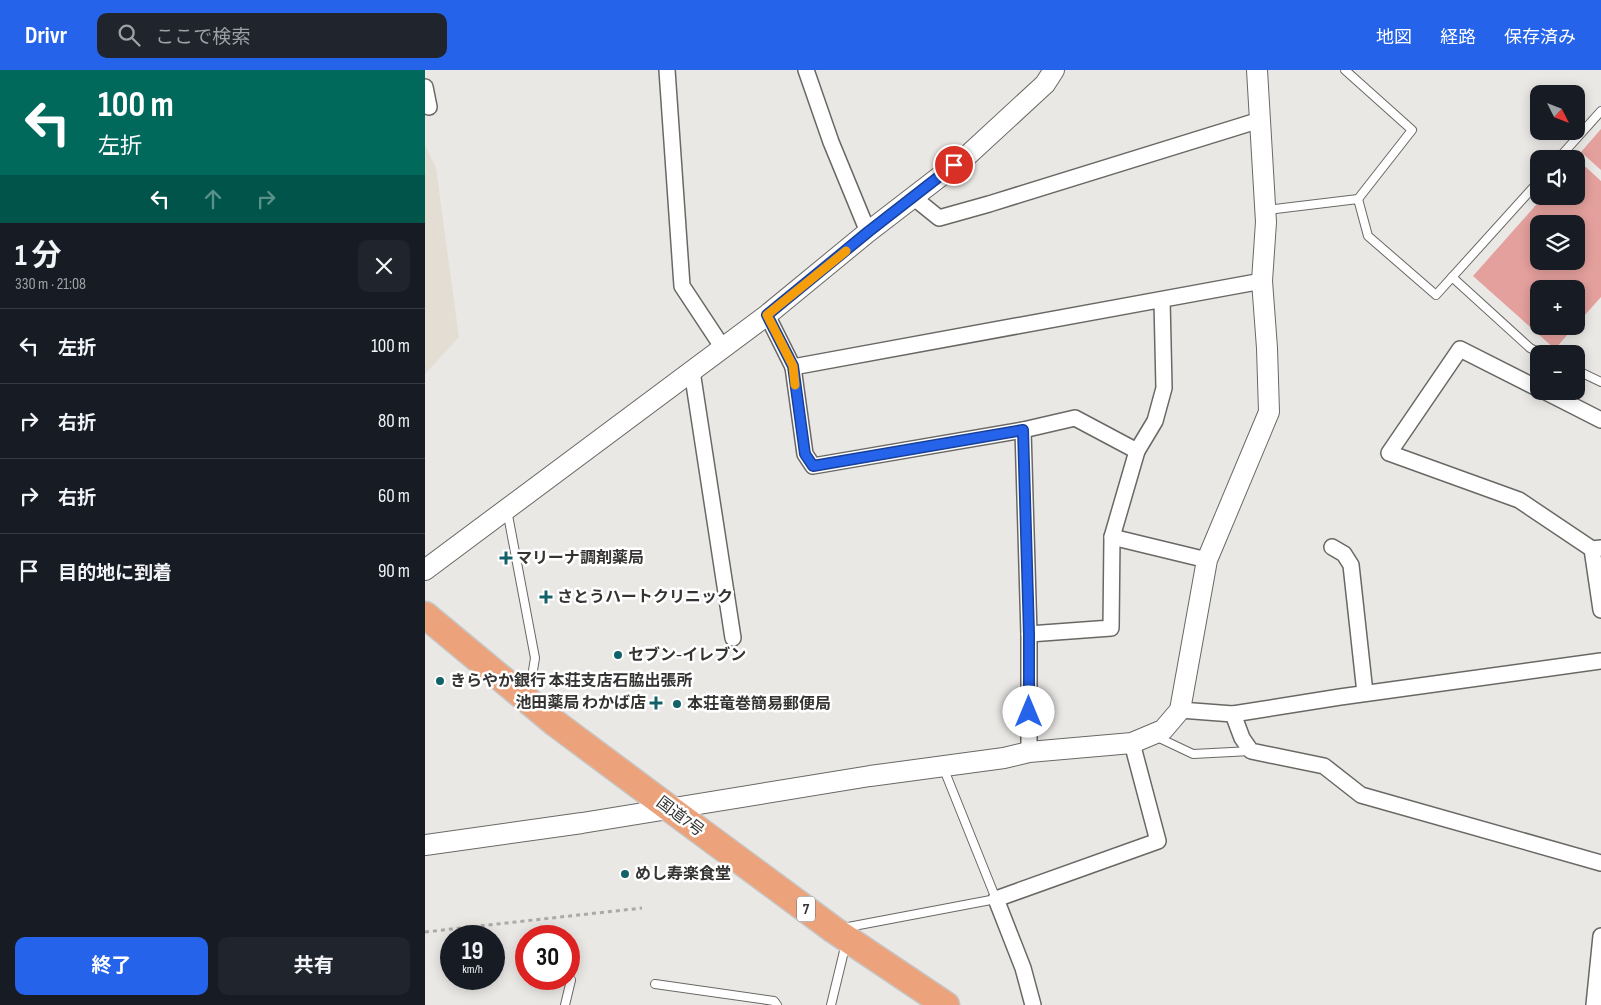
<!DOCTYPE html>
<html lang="ja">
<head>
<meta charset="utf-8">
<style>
  :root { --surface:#171b24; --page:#20242c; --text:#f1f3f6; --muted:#9ea1a6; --line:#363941; --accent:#2563eb }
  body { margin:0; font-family:"Sofia Sans Condensed","Noto Sans JP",sans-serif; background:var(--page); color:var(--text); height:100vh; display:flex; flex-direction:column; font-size:19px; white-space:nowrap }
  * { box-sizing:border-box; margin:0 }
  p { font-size:16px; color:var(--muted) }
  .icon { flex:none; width:28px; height:28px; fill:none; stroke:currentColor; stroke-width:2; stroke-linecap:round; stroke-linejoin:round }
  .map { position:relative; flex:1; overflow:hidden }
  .sheet { display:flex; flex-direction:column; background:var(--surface); width:425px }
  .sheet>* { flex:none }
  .banner { background:#00695c; color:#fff; overflow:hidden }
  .needle { width:32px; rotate:132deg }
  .tools { position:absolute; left:1105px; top:15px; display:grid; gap:10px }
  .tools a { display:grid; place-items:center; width:55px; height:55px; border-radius:10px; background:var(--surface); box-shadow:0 2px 12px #0003; font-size:25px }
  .speed { position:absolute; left:15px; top:855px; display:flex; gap:10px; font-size:25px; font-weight:700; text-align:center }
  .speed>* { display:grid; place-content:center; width:65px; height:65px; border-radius:50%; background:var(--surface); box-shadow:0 2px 12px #0003; line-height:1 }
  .speed small { font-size:12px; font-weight:400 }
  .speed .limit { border:8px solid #d22; background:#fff; color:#111 }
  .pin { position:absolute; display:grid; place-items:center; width:42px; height:42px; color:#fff; margin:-21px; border:2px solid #fff; border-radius:50%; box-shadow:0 1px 5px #0007 }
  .me { position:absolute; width:55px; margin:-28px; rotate:0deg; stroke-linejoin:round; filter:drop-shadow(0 0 4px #0008) }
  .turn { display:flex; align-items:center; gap:18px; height:105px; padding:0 15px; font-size:22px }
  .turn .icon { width:65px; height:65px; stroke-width:2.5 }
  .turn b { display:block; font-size:35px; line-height:42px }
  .lanes { display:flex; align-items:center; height:48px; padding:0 15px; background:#0003; justify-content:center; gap:25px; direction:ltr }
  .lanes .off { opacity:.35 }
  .round { display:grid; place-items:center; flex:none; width:52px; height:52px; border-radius:10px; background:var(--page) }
  .summary { display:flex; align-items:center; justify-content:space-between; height:85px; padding:0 15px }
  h1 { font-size:30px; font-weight:700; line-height:38px }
  .action { display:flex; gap:10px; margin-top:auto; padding:10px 15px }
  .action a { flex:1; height:58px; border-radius:10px; background:var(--accent); color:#fff; font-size:20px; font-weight:700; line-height:58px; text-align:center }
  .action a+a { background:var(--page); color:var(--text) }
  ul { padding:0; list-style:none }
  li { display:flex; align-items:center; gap:15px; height:75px; padding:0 15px; border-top:1px solid var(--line) }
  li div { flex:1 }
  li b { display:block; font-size:19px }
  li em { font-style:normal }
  header { display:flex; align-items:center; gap:30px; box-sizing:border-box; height:70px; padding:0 25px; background:var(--accent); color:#fff }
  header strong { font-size:24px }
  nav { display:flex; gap:28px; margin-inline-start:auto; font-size:18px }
  .search { width:350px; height:45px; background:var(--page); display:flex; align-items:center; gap:12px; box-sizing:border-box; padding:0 18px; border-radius:10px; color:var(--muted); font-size:19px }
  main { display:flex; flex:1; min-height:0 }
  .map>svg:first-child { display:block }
</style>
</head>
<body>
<header>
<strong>Drivr</strong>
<div class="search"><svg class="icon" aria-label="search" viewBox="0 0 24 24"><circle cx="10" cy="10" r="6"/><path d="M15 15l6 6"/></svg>ここで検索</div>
<nav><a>地図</a><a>経路</a><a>保存済み</a></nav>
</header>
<main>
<section class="sheet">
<div class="banner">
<div class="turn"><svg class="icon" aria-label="left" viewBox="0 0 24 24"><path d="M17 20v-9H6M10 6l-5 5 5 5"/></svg><div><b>100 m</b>左折</div></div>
<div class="lanes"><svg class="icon" aria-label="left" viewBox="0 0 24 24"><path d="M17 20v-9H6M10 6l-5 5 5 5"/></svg><svg class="icon off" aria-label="ahead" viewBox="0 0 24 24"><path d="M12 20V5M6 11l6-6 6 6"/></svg><svg class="icon off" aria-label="right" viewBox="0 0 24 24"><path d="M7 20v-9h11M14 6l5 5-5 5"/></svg></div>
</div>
<div class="summary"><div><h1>1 分</h1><p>330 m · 21:08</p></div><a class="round"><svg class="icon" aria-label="close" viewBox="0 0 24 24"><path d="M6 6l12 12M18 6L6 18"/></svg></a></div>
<ul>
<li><svg class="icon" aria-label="left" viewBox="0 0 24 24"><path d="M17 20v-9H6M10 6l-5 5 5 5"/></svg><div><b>左折</b></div><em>100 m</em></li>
<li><svg class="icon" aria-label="right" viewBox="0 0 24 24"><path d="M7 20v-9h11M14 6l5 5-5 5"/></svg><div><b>右折</b></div><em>80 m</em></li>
<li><svg class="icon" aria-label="right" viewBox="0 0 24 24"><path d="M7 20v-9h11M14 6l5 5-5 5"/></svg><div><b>右折</b></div><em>60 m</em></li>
<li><svg class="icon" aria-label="arrive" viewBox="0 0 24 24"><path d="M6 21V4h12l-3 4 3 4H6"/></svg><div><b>目的地に到着</b></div><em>90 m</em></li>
</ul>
<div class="action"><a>終了</a><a>共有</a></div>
</section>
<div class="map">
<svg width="1176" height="935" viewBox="0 0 1176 935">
  <rect width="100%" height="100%" fill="#eae8e5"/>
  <path fill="#e4ddd4" d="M0,75L11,98L34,267L0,304Z"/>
  <g fill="#e4a09d" fill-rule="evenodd">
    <path d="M1176,59V100L1156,82Z"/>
    <path d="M1152,89L1176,111V227L1151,255V219H1114V256H1150L1130,279L1048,206L1119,126H1151ZM1114,154H1151V191H1114Z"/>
  </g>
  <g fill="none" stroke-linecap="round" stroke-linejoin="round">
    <defs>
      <g id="service">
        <path d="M1133,89L1176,41"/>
        <path d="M933,129L943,166L1011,225L1114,111"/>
        <path d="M842,140L933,129L987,60L920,0"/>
        <path d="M1027,207L1105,278L1117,284"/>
        <path d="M1151,300L1176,312"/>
        <path d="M82,440L110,588L104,625"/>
        <path d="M730,666L768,684L826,681"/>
        <path d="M418,858L571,829L518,697"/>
        <path d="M230,914L349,931L352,935"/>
        <path d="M140,935L146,910"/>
        <path d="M406,935L421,873"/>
      </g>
      <g id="minor">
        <path d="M242,0L257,216L298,278"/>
        <path d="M381,0L406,72L443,162"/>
        <path d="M0,17L4,37"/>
        <path d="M488,127L514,148L564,134L835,50"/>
        <path d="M737,230L739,318L730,351L712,381L650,348L598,360L388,396L380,384L368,297L837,211"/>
        <path d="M342,245L368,297"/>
        <path d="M267,301L308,568"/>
        <path d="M1114,319L1035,279L964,383L1094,430L1167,479L1176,478"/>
        <path d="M1119,321L1176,350"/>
        <path d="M598,360L604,564L686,558L687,467L712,381"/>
        <path d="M687,467L782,490"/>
        <path d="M907,477L919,484L926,495L940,623"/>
        <path d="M1167,479L1176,540"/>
        <path d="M604,564V682"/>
        <path d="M755,640L808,644L915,627L1176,591"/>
        <path d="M808,644L817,668L826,681L899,696L936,725L1176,793"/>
        <path d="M608,935L598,898L571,829L733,771L707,673"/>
        <path d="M1169,935L1176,866"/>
      </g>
      <g id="tertiary">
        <path d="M0,500L342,245L443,162L543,85L620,14L629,0"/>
        <path d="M0,775L157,753L445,706L579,688L604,682L707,673L738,660L755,640L782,490L844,342L842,278L837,211L841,152L832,0"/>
      </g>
      <path id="trunk" d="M0,545L130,653L244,738L409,860L521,935"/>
    </defs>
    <use href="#service" stroke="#6a6865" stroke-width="10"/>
    <use href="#minor" stroke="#6a6865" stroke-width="18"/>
    <use href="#tertiary" stroke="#6a6865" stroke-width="22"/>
    <use href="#trunk" stroke="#c6c6c6" stroke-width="29"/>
    <path stroke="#acaaa8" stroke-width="3" stroke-dasharray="4 4" stroke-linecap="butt" d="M0,862L217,838"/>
    <use href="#service" stroke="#fff" stroke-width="8"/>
    <use href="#minor" stroke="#fff" stroke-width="15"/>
    <use href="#tertiary" stroke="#fff" stroke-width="20"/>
    <use href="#trunk" stroke="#eca37c" stroke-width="26"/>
  </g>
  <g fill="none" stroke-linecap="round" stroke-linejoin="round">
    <defs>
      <path id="route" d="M529,95L443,162L342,245L368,296L380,384L388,396L598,360L604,564V642"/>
    </defs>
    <use href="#route" stroke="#184099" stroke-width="12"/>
    <use href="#route" stroke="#2563eb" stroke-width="9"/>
    <path stroke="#f59e0b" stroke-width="9" d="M370,315L368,296L342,245L421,181"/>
  </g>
  <g fill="#126169" stroke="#fff" stroke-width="2">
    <path d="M78.5 480.5h5v5h5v5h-5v5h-5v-5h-5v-5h5z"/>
    <path d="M118.5 519.5h5v5h5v5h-5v5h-5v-5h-5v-5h5z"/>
    <circle cx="193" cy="585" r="5"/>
    <circle cx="15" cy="611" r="5"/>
    <path d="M228.5 625.5h5v5h5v5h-5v5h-5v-5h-5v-5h5z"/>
    <circle cx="252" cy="634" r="5"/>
    <circle cx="200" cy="804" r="5"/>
  </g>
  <g text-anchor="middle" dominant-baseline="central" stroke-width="5" stroke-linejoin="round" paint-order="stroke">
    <rect fill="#fff" stroke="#727170" stroke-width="1" x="372" y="826.5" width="18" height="25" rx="4"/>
    <g font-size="15" font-weight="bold" fill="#353433">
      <text x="381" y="839">7</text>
    </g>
    <g font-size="16" font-weight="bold" fill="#353433" stroke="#fff" text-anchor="start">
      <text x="91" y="488">マリーナ調剤薬局</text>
      <text x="132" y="527">さとうハートクリニック</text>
      <text x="203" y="585">セブン-イレブン</text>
      <text x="25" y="611">きらやか銀行 本荘支店石脇出張所</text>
      <text x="221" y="633" text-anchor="end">池田薬局 わかば店</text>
      <text x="262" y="634">本荘竜巻簡易郵便局</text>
      <text x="210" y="804">めし寿楽食堂</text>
    </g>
    <g font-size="16" fill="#353433" stroke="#fff">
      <text transform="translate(255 747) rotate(37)">国道7号</text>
    </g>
  </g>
</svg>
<div class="tools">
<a><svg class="needle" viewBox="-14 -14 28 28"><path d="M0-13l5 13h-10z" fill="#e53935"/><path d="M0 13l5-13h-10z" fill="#9ea1a6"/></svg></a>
<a><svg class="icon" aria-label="sound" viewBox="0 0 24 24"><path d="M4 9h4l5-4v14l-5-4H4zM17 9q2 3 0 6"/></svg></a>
<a><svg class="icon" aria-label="layers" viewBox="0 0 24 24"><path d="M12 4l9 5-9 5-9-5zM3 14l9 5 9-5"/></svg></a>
<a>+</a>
<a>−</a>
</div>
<div class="speed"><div>19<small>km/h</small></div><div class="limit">30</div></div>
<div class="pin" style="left:529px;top:95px;background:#d93025"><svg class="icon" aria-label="arrive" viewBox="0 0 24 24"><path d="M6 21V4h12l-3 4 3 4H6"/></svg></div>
<svg class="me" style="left:604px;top:642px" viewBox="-20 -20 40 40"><circle r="19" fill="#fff"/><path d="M0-13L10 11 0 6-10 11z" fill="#2563eb"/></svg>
</div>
</main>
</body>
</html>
